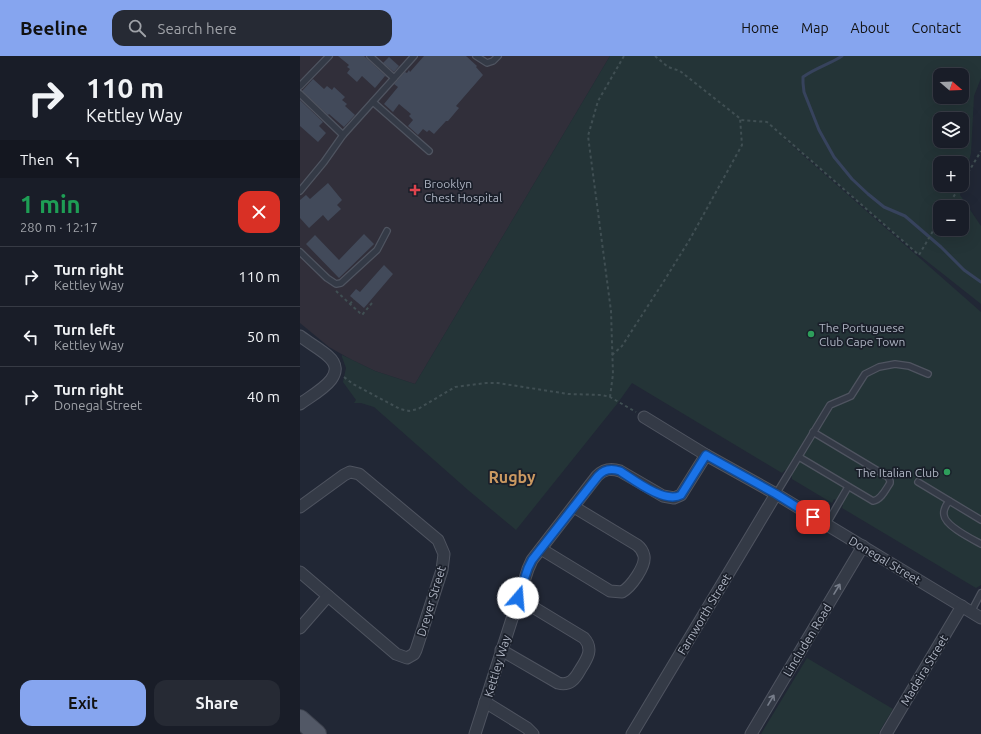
<!DOCTYPE html>
<html lang="en">
<head>
<meta charset="utf-8">
<style>
  :root { --surface:#191d28; --page:#262a34; --text:#f1f3f6; --muted:#9fa2a8; --line:#373b45; --accent:#86a5ef }
  body { margin:0; font-family:Ubuntu,sans-serif; background:var(--page); color:var(--text); height:100vh; display:flex; flex-direction:column; font-size:15px; white-space:nowrap }
  * { box-sizing:border-box; margin:0 }
  p { font-size:13px; color:var(--muted) }
  .icon { flex:none; width:22px; height:22px; fill:none; stroke:currentColor; stroke-width:2; stroke-linecap:round; stroke-linejoin:round }
  .map { position:relative; flex:1; overflow:hidden }
  .drawer { display:flex; flex-direction:column; background:var(--surface); width:300px }
  .drawer>* { flex:none }
  .banner { background:#191d28; color:var(--text); overflow:hidden }
  .needle { width:26px; rotate:109deg }
  .fabs { position:absolute; left:633px; top:12px; display:grid; gap:8px }
  .fabs a { display:grid; place-items:center; width:36px; height:36px; border-radius:8px; background:var(--surface); box-shadow:0 4px 16px #0002,0 0 0 1px var(--line); font-size:20px }
  .pin { position:absolute; display:grid; place-items:center; width:34px; height:34px; color:#fff; margin:-17px; border-radius:8px; box-shadow:0 2px 6px #0006 }
  .me { position:absolute; width:44px; margin:-22px; rotate:18deg; stroke-linejoin:round; filter:drop-shadow(0 0 3px #0008) }
  .turn { display:flex; align-items:center; gap:14px; height:84px; padding:0 20px; font-size:18px }
  .turn .icon { width:52px; height:52px; stroke-width:2.5 }
  .turn b { display:block; font-size:28px; line-height:34px }
  .then { display:flex; align-items:center; height:38px; padding:0 20px; background:#0003; gap:8px; font-size:15px }
  .round { display:grid; place-items:center; flex:none; width:42px; height:42px; border-radius:12px; background:var(--page) }
  .head { display:flex; align-items:center; justify-content:space-between; height:68px; padding:0 20px }
  h1 { font-size:24px; font-weight:600; line-height:30px; color:#1e9e55 }
  .button { display:flex; gap:8px; margin-top:auto; padding:8px 20px }
  .button a { flex:1; height:46px; border-radius:12px; background:var(--accent); color:#111; font-size:16px; font-weight:600; line-height:46px; text-align:center }
  .button a+a { background:var(--page); color:var(--text) }
  ul { padding:0; list-style:none }
  li { display:flex; align-items:center; gap:12px; height:60px; padding:0 20px; border-top:1px solid var(--line) }
  li div { flex:1 }
  li b { display:block; font-size:15px }
  li em { font-style:normal }
  header { display:flex; align-items:center; gap:24px; box-sizing:border-box; height:56px; padding:0 20px; background:var(--accent); color:#111 }
  header strong { font-size:19px }
  nav { display:flex; gap:22px; margin-inline-start:auto; font-size:14px }
  .search { width:280px; height:36px; background:var(--page); display:flex; align-items:center; gap:10px; box-sizing:border-box; padding:0 14px; border-radius:12px; color:var(--muted); font-size:15px }
  main { display:flex; flex:1; min-height:0 }
  .map>svg:first-child { display:block }
</style>
</head>
<body>
<header>
<strong>Beeline</strong>
<div class="search"><svg class="icon" aria-label="search" viewBox="0 0 24 24"><circle cx="10" cy="10" r="6"/><path d="M15 15l6 6"/></svg>Search here</div>
<nav><a>Home</a><a>Map</a><a>About</a><a>Contact</a></nav>
</header>
<main>
<section class="drawer">
<div class="banner">
<div class="turn"><svg class="icon" aria-label="right" viewBox="0 0 24 24"><path d="M7 20v-9h11M14 6l5 5-5 5"/></svg><div><b>110 m</b>Kettley Way</div></div>
<div class="then">Then<svg class="icon" aria-label="left" viewBox="0 0 24 24"><path d="M17 20v-9H6M10 6l-5 5 5 5"/></svg></div>
</div>
<div class="head"><div><h1>1 min</h1><p>280 m · 12:17</p></div><a class="round" style="background:#d93025;color:#fff"><svg class="icon" aria-label="close" viewBox="0 0 24 24"><path d="M6 6l12 12M18 6L6 18"/></svg></a></div>
<ul>
<li><svg class="icon" aria-label="right" viewBox="0 0 24 24"><path d="M7 20v-9h11M14 6l5 5-5 5"/></svg><div><b>Turn right</b><p>Kettley Way</p></div><em>110 m</em></li>
<li><svg class="icon" aria-label="left" viewBox="0 0 24 24"><path d="M17 20v-9H6M10 6l-5 5 5 5"/></svg><div><b>Turn left</b><p>Kettley Way</p></div><em>50 m</em></li>
<li><svg class="icon" aria-label="right" viewBox="0 0 24 24"><path d="M7 20v-9h11M14 6l5 5-5 5"/></svg><div><b>Turn right</b><p>Donegal Street</p></div><em>40 m</em></li>
</ul>
<div class="button"><a>Exit</a><a>Share</a></div>
</section>
<div class="map">
<svg width="681" height="678" viewBox="0 0 681 678">
  <rect width="100%" height="100%" fill="#212735"/>
  <path fill="#312f3a" d="M0,0H310L115,328L75,315L52,304L29,291L0,267Z"/>
  <g fill="#243437" fill-rule="evenodd">
    <path d="M310,0H681V22L674,40L671,97L660,139L681,170V248L619,199L507,101L480,79L681,256V529L676,532L542,452L543,449L534,443L532,447L492,423V418L485,414L482,417L332,327L317,348L216,474L168,434L74,351L61,347H54L56,344L43,326L46,312L42,301V299L75,315L115,328ZM640,19H662V41H640ZM640,63H662V85H640ZM640,107H662V129H640ZM640,151H662V173H640Z"/>
    <path d="M507,602L593,653L578,678H461Z"/>
  </g>
  <g fill="none" stroke-linecap="round" stroke-linejoin="round">
    <path stroke="#37435d" stroke-width="3" d="M542,0C530,8 515,12 503,21V27L504,36L519,74L534,101L552,123L568,138L584,151L605,160L641,191L664,214L681,226"/>
  </g>
  <g fill="#424a5a">
    <path d="M38,0H64L88,22L85,20L75,32L62,20L57,26L47,17L50,13L47,11L49,9Z"/>
    <path d="M124,0H166L177,10L176,11L183,19L156,50L159,52L148,65H146L134,78L129,74L127,76L123,73L118,79L108,70L113,64L109,60L111,58L99,48L93,56L84,48L98,31L94,28L105,16L107,17L109,14L110,16Z"/>
    <path d="M89,1L99,10L94,16L83,7Z"/>
    <path d="M13,23L24,33L27,30L32,34L34,31L45,41L42,44L47,48L45,50L55,59L44,71L29,58L28,59L2,35Z"/>
    <path d="M0,44L23,66L19,70L26,77L18,86L0,70Z"/>
    <path d="M28,127L42,144L37,149L41,153L28,165L23,159L9,172L0,162V144L6,139L10,143Z"/>
    <path d="M64,178L74,188L39,222L6,188L15,179L39,204Z"/>
    <path d="M84,209L93,218L64,252L50,240L56,233L60,236Z"/>
  </g>
  <g fill="none" stroke-linecap="round" stroke-linejoin="round">
    <defs>
      <g id="service">
        <path d="M70,0L94,22"/>
        <path d="M176,0L187,7L193,5L198,0"/>
        <path d="M0,30L29,0"/>
        <path d="M0,38L43,79"/>
        <path d="M73,46L129,95"/>
        <path d="M0,135L24,106L43,79L114,0"/>
        <path d="M0,196L27,222L36,228L41,227L77,194L87,175"/>
        <path d="M499,401L573,445C581,444 586,433 590,427V425L588,421L513,376"/>
        <path d="M618,426L681,464"/>
        <path d="M476,438L530,349L551,340L565,318L579,311L595,308L609,310L628,318"/>
        <path d="M649,445C646,449 643,454 644,459C645,470 672,483 681,488"/>
        <path d="M526,469L548,431"/>
        <path d="M671,556L681,537"/>
      </g>
      <g id="minor">
        <path d="M0,280C9,287 20,293 28,300C51,320 13,338 0,348"/>
        <path d="M344,361L406,399L476,438L681,562"/>
        <path d="M0,451L44,419L50,416L59,418L138,484L144,498L142,514L116,594L114,598L107,602L96,598L0,516"/>
        <path d="M241,493L310,535L322,536C331,531 346,510 344,500C343,495 341,492 337,489L274,451"/>
        <path d="M0,572L28,540"/>
        <path d="M201,594L258,627C270,630 275,623 280,614C287,603 294,593 284,582L218,542"/>
        <path d="M185,646L227,672L233,678"/>
        <path d="M175,678L228,513L232,504L297,420C304,413 311,412 320,415L363,440L374,442L381,439L406,399"/>
        <path d="M332,678L476,438"/>
        <path d="M451,678L563,490"/>
        <path d="M586,678L662,550"/>
      </g>
      <path id="primary" d="M0,663L17,678"/>
    </defs>
    <use href="#service" stroke="#4f5460" stroke-width="8"/>
    <use href="#minor" stroke="#4f5460" stroke-width="13"/>
    <use href="#primary" stroke="#3e434f" stroke-width="20"/>
    <g stroke="#404f53" stroke-width="2" stroke-dasharray="3 3" stroke-linecap="butt">
      <path d="M355,0L368,11L380,15L442,64L467,66L619,199L640,163"/>
      <path d="M662,127L681,95"/>
      <path d="M647,151L661,129"/>
      <path d="M36,235L62,259L72,247L70,245"/>
      <path d="M50,248L54,243"/>
      <path d="M312,299L322,290L364,225L390,183L442,89L440,62"/>
      <path d="M44,321L53,328L100,353L109,355L118,353L155,331L186,327H198L268,338L302,339L310,341L336,356"/>
      <path d="M310,341L313,318L311,255L288,80L298,45L324,0"/>
    </g>
    <use href="#service" stroke="#343a46" stroke-width="5.5"/>
    <use href="#minor" stroke="#343a46" stroke-width="11"/>
    <use href="#primary" stroke="#525866" stroke-width="18"/>
  </g>
  <defs><path id="oneway-shaft" d="M-6 0H5M1.5-3L5.5 0L1.5 3" fill="none" stroke-width="1.6" stroke-linecap="round" stroke-linejoin="round"/></defs>
  <g stroke="#777d8a">
    <use href="#oneway-shaft" transform="translate(537 533) rotate(-59)"/>
    <use href="#oneway-shaft" transform="translate(471 644) rotate(-59)"/>
  </g>
  <g fill="none" stroke-linecap="round" stroke-linejoin="round">
    <defs>
      <path id="route" d="M218,542L228,512L232,504L298,420C304,413 311,412 320,415C334,424 365,448 381,439L406,399L476,438L513,461"/>
    </defs>
    <use href="#route" stroke="#114b97" stroke-width="10"/>
    <use href="#route" stroke="#1a73e8" stroke-width="7"/>
  </g>
  <path fill="#e0444e" stroke="#1a1f2a" stroke-width="1.5" d="M113 128h4v4h4v4h-4v4h-4v-4h-4v-4h4z"/>
  <g fill="#2e9e5b" stroke="#1a1f2a" stroke-width="1.5">
    <circle cx="511" cy="278" r="4"/>
    <circle cx="647" cy="416" r="4"/>
  </g>
  <g text-anchor="middle" dominant-baseline="central" stroke-width="3.5" stroke-linejoin="round" paint-order="stroke">
    <g font-size="12" fill="#aeb4c2" stroke="#1a1f2a" text-anchor="start">
      <text x="124" y="127">Brooklyn<tspan x="124" dy="14">Chest Hospital</tspan></text>
      <text x="519" y="271">The Portuguese<tspan x="519" dy="14">Club Cape Town</tspan></text>
      <text x="639" y="416" text-anchor="end">The Italian Club</text>
    </g>
    <g font-size="12" fill="#aeb4c2" stroke="#1a1f2a">
      <text transform="translate(585 504) rotate(31)">Donegal Street</text>
      <text transform="translate(131 545) rotate(-73)">Dreyer Street</text>
      <text transform="translate(404 558) rotate(-59)">Farnworth Street</text>
      <text transform="translate(507 584) rotate(-59)">Lincluden Road</text>
      <text transform="translate(197 610) rotate(-73)">Kettley Way</text>
      <text transform="translate(624 614) rotate(-59)">Madeira Street</text>
    </g>
    <g font-size="16" font-weight="bold" fill="#cb9961" stroke="#1a1f2a">
      <text x="212" y="421">Rugby</text>
    </g>
  </g>
</svg>
<div class="fabs">
<a><svg class="needle" viewBox="-14 -14 28 28"><path d="M0-13l5 13h-10z" fill="#e53935"/><path d="M0 13l5-13h-10z" fill="#9fa2a8"/></svg></a>
<a><svg class="icon" aria-label="layers" viewBox="0 0 24 24"><path d="M12 4l9 5-9 5-9-5zM3 14l9 5 9-5"/></svg></a>
<a>+</a>
<a>−</a>
</div>
<div class="pin" style="left:513px;top:461px;background:#d93025"><svg class="icon" aria-label="arrive" viewBox="0 0 24 24"><path d="M6 21V4h12l-3 4 3 4H6"/></svg></div>
<svg class="me" style="left:218px;top:542px" viewBox="-20 -20 40 40"><circle r="19" fill="#fff"/><path d="M0-13L10 11 0 6-10 11z" fill="#1a73e8"/></svg>
</div>
</main>
</body>
</html>
